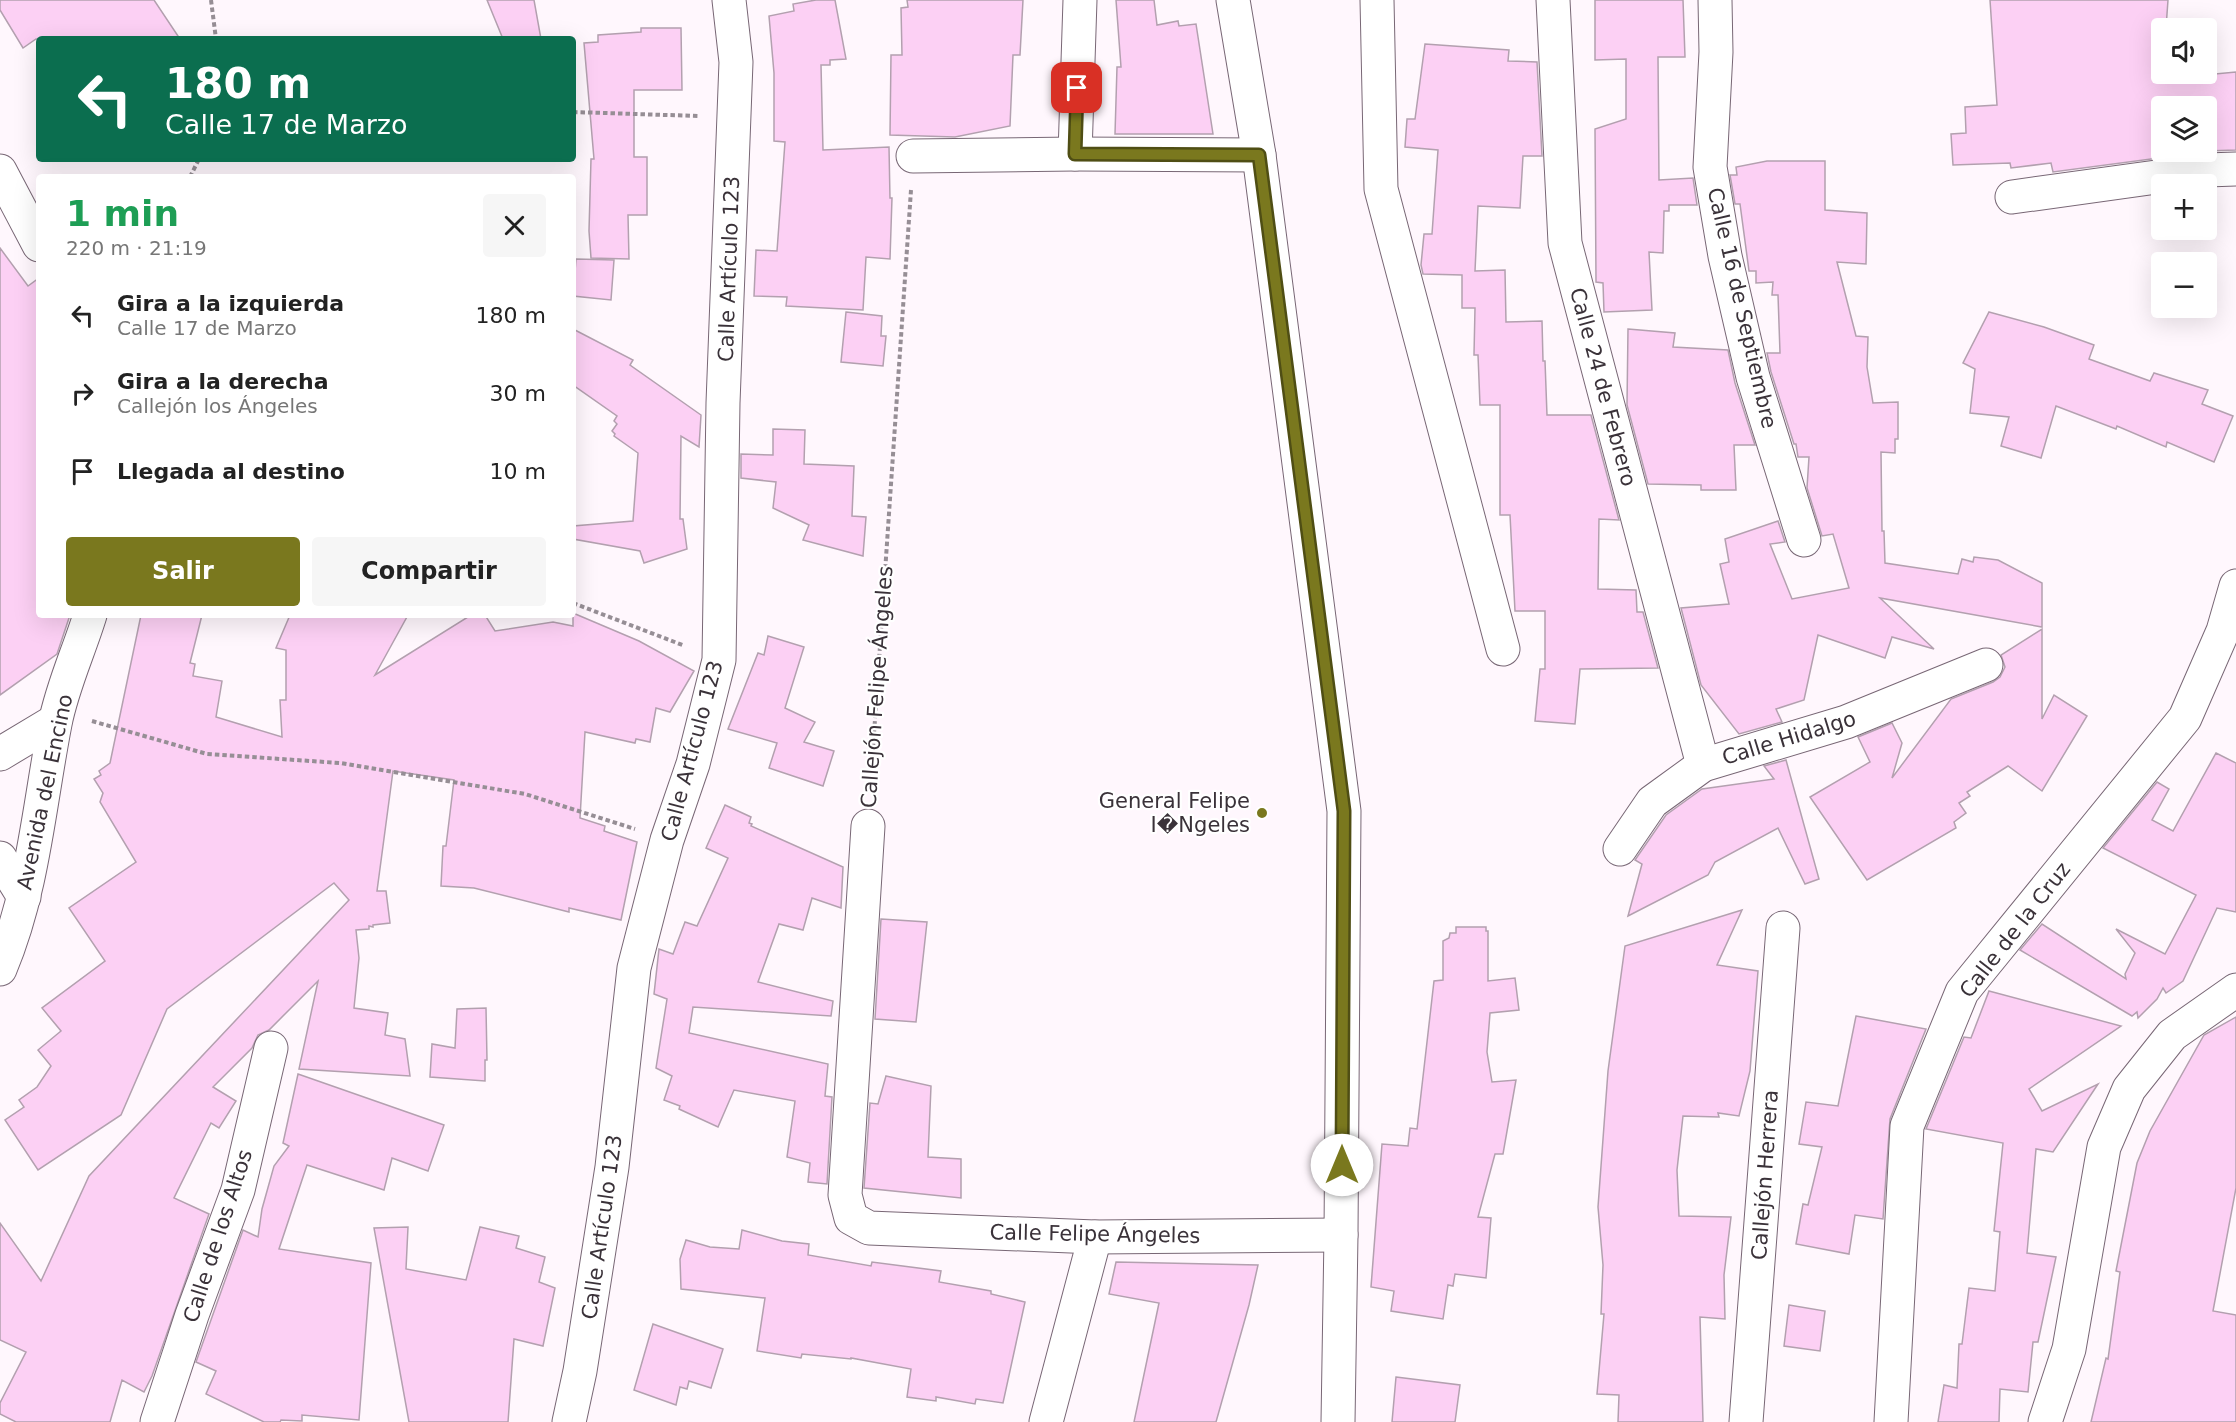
<!DOCTYPE html>
<html lang="es">
<head>
<meta charset="utf-8">
<style>
  :root { --surface:#fff; --page:#f6f6f6; --text:#222; --muted:#767676; --accent:#7a781e }
  body { margin:0; font-family:"DejaVu Sans",sans-serif; background:var(--page); color:var(--text); height:100vh; display:flex; flex-direction:column; font-size:22px; white-space:nowrap }
  * { box-sizing:border-box; margin:0 }
  p { font-size:20px; color:var(--muted) }
  .icon { flex:none; width:33px; height:33px; fill:none; stroke:currentColor; stroke-width:2; stroke-linecap:round; stroke-linejoin:round }
  .map { position:relative; flex:1; overflow:hidden }
  .side { position:absolute; left:36px; top:174px; width:540px; height:444px; display:flex; flex-direction:column; background:var(--surface); border-radius:6px; box-shadow:0 6px 24px #0002 }
  .side>* { flex:none }
  .hud { position:absolute; left:36px; top:36px; width:540px; height:126px; border-radius:6px; box-shadow:0 6px 24px #0002; background:#0b6e4f; color:#fff; overflow:hidden }
  .buttons { position:absolute; left:2151px; top:18px; display:grid; gap:12px }
  .buttons a { display:grid; place-items:center; width:66px; height:66px; border-radius:6px; background:var(--surface); box-shadow:0 6px 24px #0002; font-size:30px }
  .pin { position:absolute; display:grid; place-items:center; width:51px; height:51px; color:#fff; margin:-26px; border-radius:12px; box-shadow:0 3px 9px #0006 }
  .me { position:absolute; width:66px; margin:-33px; rotate:0deg; stroke-linejoin:round; filter:drop-shadow(0 0 4px #0008) }
  .turn { display:flex; align-items:center; gap:21px; height:126px; padding:0 30px; font-size:27px }
  .turn .icon { width:78px; height:78px; stroke-width:2.5 }
  .turn b { display:block; font-size:42px; line-height:51px }
  .round { display:grid; place-items:center; flex:none; width:63px; height:63px; border-radius:6px; background:var(--page) }
  .overview { display:flex; align-items:center; justify-content:space-between; height:102px; padding:0 30px }
  h1 { font-size:36px; font-weight:800; line-height:45px; color:#1e9e55 }
  .action { display:flex; gap:12px; margin-top:auto; padding:12px 30px }
  .action a { flex:1; height:69px; border-radius:6px; background:var(--accent); color:#fff; font-size:24px; font-weight:800; line-height:69px; text-align:center }
  .action a+a { background:var(--page); color:var(--text) }
  ul { padding:0; list-style:none }
  li { display:flex; align-items:center; gap:18px; height:78px; padding:0 30px }
  li div { flex:1 }
  li b { display:block; font-size:22px }
  li em { font-style:normal }
  .map>svg:first-child { display:block }
</style>
</head>
<body>
<div class="map">
<svg width="2236" height="1422" viewBox="0 0 2236 1422">
  <rect width="100%" height="100%" fill="#fff7fd"/>
  <g fill="#fcd0f4" stroke="#b3a0af" stroke-width="1.5">
    <path d="M0,0H154L180,39H36L23,48L0,10Z"/>
    <path d="M487,0H534L541,39H503Z"/>
    <path d="M816,0H835L846,59L830,60V65H821L823,150L889,147L890,198H892L890,259L866,257L863,310L786,306L787,297L754,296L756,250L777,251L785,142L774,141V73L769,16L794,11L793,4Z"/>
    <path d="M907,0H1023L1020,55H1013L1010,126L955,137L890,135L891,55H902L901,8L908,7Z"/>
    <path d="M1116,0H1154L1157,25L1178,21L1179,26L1196,24L1213,134H1115L1117,67H1121Z"/>
    <path d="M1595,0H1683L1685,57H1658L1659,180L1693,178L1697,205H1669V211H1664L1663,253L1649,252L1652,310L1604,312L1603,283L1596,282L1595,129L1626,119V59L1595,60Z"/>
    <path d="M1990,0H2168L2166,28H2162L2163,79L2236,72V150L2206,151V106H2162V152H2204L2053,172L2051,163L2011,168L2010,163L1953,165L1951,134L1966,133L1965,107L1997,105Z"/>
    <path d="M641,28H681L682,90H634V157H647V215H628L629,259L591,258L589,231L591,159H594L584,43L598,42V35L641,32Z"/>
    <path d="M1425,44L1509,50L1508,61L1537,62L1542,156H1523L1520,208L1478,206L1475,271L1505,270L1506,322L1542,321L1543,361H1545L1547,415H1591L1619,520L1599,519L1598,589L1636,590L1637,612H1643L1658,668L1580,669L1575,724L1535,721L1540,669H1545V611H1515L1510,515H1500V405H1480L1478,355H1474L1475,308H1462V275L1423,274L1421,265L1424,234H1432L1438,150L1405,147L1407,119H1415Z"/>
    <path d="M1767,161H1825V210L1867,213L1866,264L1837,262L1856,336L1868,337L1867,367L1873,403L1898,402V439H1895V453L1881,452L1882,531H1884L1885,563L1958,574L1962,559L1973,562L1974,557L1998,560L2042,583V627L1880,598L1934,649L1892,637L1885,658L1818,635L1804,700L1776,709L1782,722L1739,734L1701,685L1681,608L1729,604L1720,564L1729,562L1725,539L1778,521L1785,542L1770,544L1792,599L1849,588L1833,534L1822,536L1807,488L1809,457H1798L1796,444H1794L1771,372L1767,353H1780L1778,295H1772L1773,282L1756,283V271H1749L1740,204H1735L1730,175H1737L1736,167Z"/>
    <path d="M0,248L28,286L39,278V615H70L57,654L0,695Z"/>
    <path d="M576,259L614,260L611,300L573,296Z"/>
    <path d="M846,312L882,316L881,336H886L883,366L841,362Z"/>
    <path d="M1989,312L2044,327L2094,345L2089,359L2150,381L2154,373L2208,390L2202,404L2233,416L2214,462L2167,442L2166,447L2117,426L2116,429L2056,406L2041,458L2001,446L2009,417L1970,413L1975,369L1963,363Z"/>
    <path d="M573,329L633,360L630,365L701,415L699,447L681,436L680,519H683L687,549L644,563L640,551L573,539V526L633,521L638,453L614,436L615,434L612,431L617,424L614,421L617,416L573,385Z"/>
    <path d="M1628,329L1675,333L1673,347L1728,350L1735,383L1755,445H1734L1736,490H1701V485L1648,484L1627,405Z"/>
    <path d="M773,429L805,430L804,464L854,466L852,516L866,517L863,556L803,540L809,525L773,508L776,482L741,478V454L773,455Z"/>
    <path d="M573,613L639,641L694,671L670,712L656,708L650,742L636,739L635,743L585,732L580,818L605,826L604,831L637,842L621,920L569,908V912L474,888L441,886L443,846H446L454,780L393,771L377,891H386L390,923L373,925V927L369,926V929L356,930L359,958L354,1008L388,1013L385,1035L405,1039L410,1076L299,1069L318,981L269,1030L258,1035L252,1048L213,1087L236,1101L219,1128L211,1123L174,1198L209,1214L152,1376L144,1392L122,1380L110,1422H16L0,1414V1403L26,1352L0,1340V1223L41,1281L89,1176L349,900L334,883L167,1009L121,1115L38,1170L5,1120L24,1107L19,1100L37,1087L51,1066L38,1050L61,1031L42,1008L105,961L69,908L136,862L100,802L103,793L94,779L101,775L99,771L110,763L141,615H202L190,663L195,664L193,676L222,681L216,717L282,737L280,700H286V650L276,648L290,615H408L375,675L471,615H485L495,631L553,622L573,626Z"/>
    <path d="M2042,629V719L2054,695L2087,716L2042,791L2008,766L1967,792L1970,796L1959,803L1966,813L1954,822L1956,828L1867,880L1810,797L1870,762L1858,737L1892,723L1902,743L1892,778L1951,699L1993,682L2000,677L2005,667L2001,655Z"/>
    <path d="M768,636L804,647L785,708L815,722L804,742L834,751L823,786L769,768L777,743L728,729L758,653L764,655Z"/>
    <path d="M2216,753L2236,763V912L2217,908L2183,981L2166,993L2163,988L2157,999L2138,1018L2137,1012L2132,1016L2020,950L2042,924L2126,979L2125,974L2135,953L2116,929L2165,954L2196,895L2103,848L2157,782L2169,789L2152,820L2173,831Z"/>
    <path d="M1786,760L1819,879L1805,884L1778,828L1715,862L1708,875L1628,916L1642,864L1635,860L1666,815L1702,789L1774,779L1764,766Z"/>
    <path d="M725,805L751,817L749,823L752,824L751,826L843,867L841,908L812,898L803,930L779,924L758,982L833,1001L831,1016L693,1007L689,1033L828,1064L825,1096L832,1097L827,1184L808,1182L810,1163L787,1157L795,1101L734,1090L718,1127L679,1109L680,1106L664,1100L672,1076L656,1068L667,999L654,994L659,949L673,954L685,922L697,926L728,858L706,848Z"/>
    <path d="M1742,910L1717,965L1758,971L1750,1071L1739,1116L1718,1113L1719,1117L1683,1116L1677,1170L1679,1216L1731,1217L1724,1275L1725,1319L1700,1317L1703,1422H1618L1619,1395L1597,1394L1604,1314H1601L1603,1265L1598,1207L1608,1071L1625,946Z"/>
    <path d="M881,919L927,922L916,1022L875,1019Z"/>
    <path d="M1456,927H1486V931H1488V981L1515,978L1519,1010L1490,1013L1487,1052L1492,1082L1516,1080L1503,1154H1495L1478,1217L1491,1218L1486,1278L1455,1274L1453,1286L1448,1285L1443,1319L1391,1311L1394,1291L1371,1287L1382,1144L1408,1146L1410,1128L1417,1129L1434,981L1443,980V941L1449,938L1450,933H1456Z"/>
    <path d="M1989,991L2121,1026L2029,1089L2042,1111L2098,1084L2053,1152L2036,1149L2027,1253L2056,1257L2038,1342H2033L2028,1392L2000,1389L1999,1422H1938L1944,1385L1957,1388L1959,1344H1962L1969,1288L1995,1291L2000,1232L1994,1231L2003,1143L1926,1129L1964,1037L1971,1038Z"/>
    <path d="M486,1008L487,1060H485V1081L430,1077L432,1044L455,1048L457,1009Z"/>
    <path d="M1856,1016L1926,1029L1890,1119L1883,1219L1855,1215L1849,1254L1796,1244L1803,1204L1808,1205L1822,1147L1799,1144L1806,1102L1838,1106Z"/>
    <path d="M2236,1017V1188L2213,1311L2236,1315V1422H2091L2106,1358L2108,1359L2120,1272L2116,1271L2137,1163L2150,1131L2204,1035Z"/>
    <path d="M298,1074L444,1125L428,1171L392,1158L384,1190L307,1165L279,1249L371,1263L359,1420L302,1415V1421L281,1420L280,1422H264L206,1394L216,1371L196,1362L243,1230L258,1237L262,1209L274,1166L289,1146L283,1143Z"/>
    <path d="M886,1076L931,1086L928,1157L961,1159V1198L864,1188L870,1103L878,1104Z"/>
    <path d="M408,1227L406,1269L466,1280L480,1227L519,1236L516,1248L545,1257L539,1282L555,1288L543,1346L514,1339L508,1422H409L374,1228Z"/>
    <path d="M742,1230L782,1241L809,1244L808,1255L871,1266L872,1262L941,1271L939,1282L991,1291V1294L1025,1302L1003,1403L976,1399L975,1404L936,1397V1401L907,1397L911,1369L851,1358V1359L802,1354L801,1358L757,1351L765,1298L681,1289L680,1259L686,1240L710,1247L739,1249Z"/>
    <path d="M1116,1262L1258,1265L1249,1305L1216,1422H1134L1159,1303L1109,1294Z"/>
    <path d="M1789,1305L1825,1311L1820,1351L1784,1346Z"/>
    <path d="M653,1324L723,1349L711,1388L689,1381L687,1389L680,1387L676,1405L634,1390Z"/>
    <path d="M1396,1377L1460,1385L1455,1422H1392Z"/>
  </g>
  <g fill="none" stroke-linecap="round" stroke-linejoin="round">
    <defs>
      <g id="minor">
        <path d="M1377,0L1381,189L1503,649"/>
        <path d="M1553,0L1565,243L1703,765"/>
        <path d="M1715,0L1716,52L1710,167L1725,256L1753,377L1804,540"/>
        <path d="M1075,154L1080,0"/>
        <path d="M913,156L1075,154L1259,155"/>
        <path d="M2012,197L2207,170L2236,169"/>
        <path d="M0,754L55,721"/>
        <path d="M868,826L845,1195L851,1218L869,1228L1095,1237L1341,1235"/>
        <path d="M1620,849L1652,802L1703,765L1846,722L1986,665"/>
        <path d="M0,858L24,897"/>
        <path d="M157,1422L192,1315L238,1190L271,1048"/>
        <path d="M1046,1422L1095,1237"/>
        <path d="M1746,1422L1783,928"/>
        <path d="M1891,1422L1907,1126L1962,992L2185,718L2223,631L2236,586"/>
        <path d="M2045,1422L2069,1349L2104,1147L2129,1089L2172,1035L2236,990"/>
      </g>
      <g id="tertiary">
        <path d="M1233,0L1259,155L1344,811L1341,1235L1338,1422"/>
        <path d="M569,1422L580,1371L612,1167L634,968L667,840L693,764L719,660L723,403L736,62L729,0"/>
      </g>
      <g id="secondary">
        <path d="M0,171L39,245"/>
        <path d="M0,969C33,891 39,806 55,724C62,687 79,651 90,615"/>
      </g>
    </defs>
    <use href="#minor" stroke="#786775" stroke-width="35"/>
    <use href="#tertiary" stroke="#786775" stroke-width="35"/>
    <use href="#secondary" stroke="#786775" stroke-width="35"/>
    <g stroke="#968e95" stroke-width="4" stroke-dasharray="4.5 3" stroke-linecap="butt">
      <path d="M211,0L216,39"/>
      <path d="M573,112L698,116"/>
      <path d="M190,177L199,159"/>
      <path d="M573,603L685,646"/>
      <path d="M92,721L207,754L340,763L525,794L635,829"/>
      <path d="M870,793L911,190"/>
    </g>
    <use href="#minor" stroke="#fff" stroke-width="33"/>
    <use href="#tertiary" stroke="#fff" stroke-width="33"/>
    <use href="#secondary" stroke="#fff" stroke-width="33"/>
  </g>
  <g fill="none" stroke-linecap="round" stroke-linejoin="round">
    <defs>
      <path id="route" d="M1077,88L1075,154L1259,155L1344,811L1342,1165"/>
    </defs>
    <use href="#route" stroke="#4f4e14" stroke-width="15"/>
    <use href="#route" stroke="#7a781e" stroke-width="10"/>
  </g>
  <circle fill="#7a781e" stroke="#fff" stroke-width="2" cx="1262" cy="813" r="6"/>
  <g text-anchor="middle" dominant-baseline="central" stroke-width="4.5" stroke-linejoin="round" paint-order="stroke">
    <g font-size="21" fill="#3a3239" stroke="#fff">
      <text transform="translate(729 269) rotate(-88)">Calle Artículo 123</text>
      <text transform="translate(1742 308) rotate(77)">Calle 16 de Septiembre</text>
      <text transform="translate(1603 387) rotate(75)">Calle 24 de Febrero</text>
      <text transform="translate(877 687) rotate(-86)">Callejón Felipe Ángeles</text>
      <text transform="translate(1789 738) rotate(-17)">Calle Hidalgo</text>
      <text transform="translate(692 751) rotate(-75)">Calle Artículo 123</text>
      <text transform="translate(45 792) rotate(-78)">Avenida del Encino</text>
      <text transform="translate(2015 930) rotate(-52)">Calle de la Cruz</text>
      <text transform="translate(1765 1175) rotate(-86)">Callejón Herrera</text>
      <text transform="translate(602 1227) rotate(-82)">Calle Artículo 123</text>
      <text transform="translate(1095 1234) rotate(1)">Calle Felipe Ángeles</text>
      <text transform="translate(218 1236) rotate(-72)">Calle de los Altos</text>
    </g>
    <g font-size="21" fill="#3a3239" stroke="#fff" text-anchor="end">
      <text x="1250" y="801">General Felipe<tspan x="1250" dy="24">I�Ngeles</tspan></text>
    </g>
  </g>
</svg>
<div class="buttons">
<a><svg class="icon" aria-label="sound" viewBox="0 0 24 24"><path d="M4 9h4l5-4v14l-5-4H4zM17 9q2 3 0 6"/></svg></a>
<a><svg class="icon" aria-label="layers" viewBox="0 0 24 24"><path d="M12 4l9 5-9 5-9-5zM3 14l9 5 9-5"/></svg></a>
<a>+</a>
<a>−</a>
</div>
<div class="pin" style="left:1077px;top:88px;background:#d93025"><svg class="icon" aria-label="arrive" viewBox="0 0 24 24"><path d="M6 21V4h12l-3 4 3 4H6"/></svg></div>
<svg class="me" style="left:1342px;top:1165px" viewBox="-20 -20 40 40"><circle r="19" fill="#fff"/><path d="M0-13L10 11 0 6-10 11z" fill="#7a781e"/></svg>
<div class="hud">
<div class="turn"><svg class="icon" aria-label="left" viewBox="0 0 24 24"><path d="M17 20v-9H6M10 6l-5 5 5 5"/></svg><div><b>180 m</b>Calle 17 de Marzo</div></div>
</div>
<section class="side">
<div class="overview"><div><h1>1 min</h1><p>220 m · 21:19</p></div><a class="round"><svg class="icon" aria-label="close" viewBox="0 0 24 24"><path d="M6 6l12 12M18 6L6 18"/></svg></a></div>
<ul>
<li><svg class="icon" aria-label="left" viewBox="0 0 24 24"><path d="M17 20v-9H6M10 6l-5 5 5 5"/></svg><div><b>Gira a la izquierda</b><p>Calle 17 de Marzo</p></div><em>180 m</em></li>
<li><svg class="icon" aria-label="right" viewBox="0 0 24 24"><path d="M7 20v-9h11M14 6l5 5-5 5"/></svg><div><b>Gira a la derecha</b><p>Callejón los Ángeles</p></div><em>30 m</em></li>
<li><svg class="icon" aria-label="arrive" viewBox="0 0 24 24"><path d="M6 21V4h12l-3 4 3 4H6"/></svg><div><b>Llegada al destino</b></div><em>10 m</em></li>
</ul>
<div class="action"><a>Salir</a><a>Compartir</a></div>
</section>
</div>
</body>
</html>
